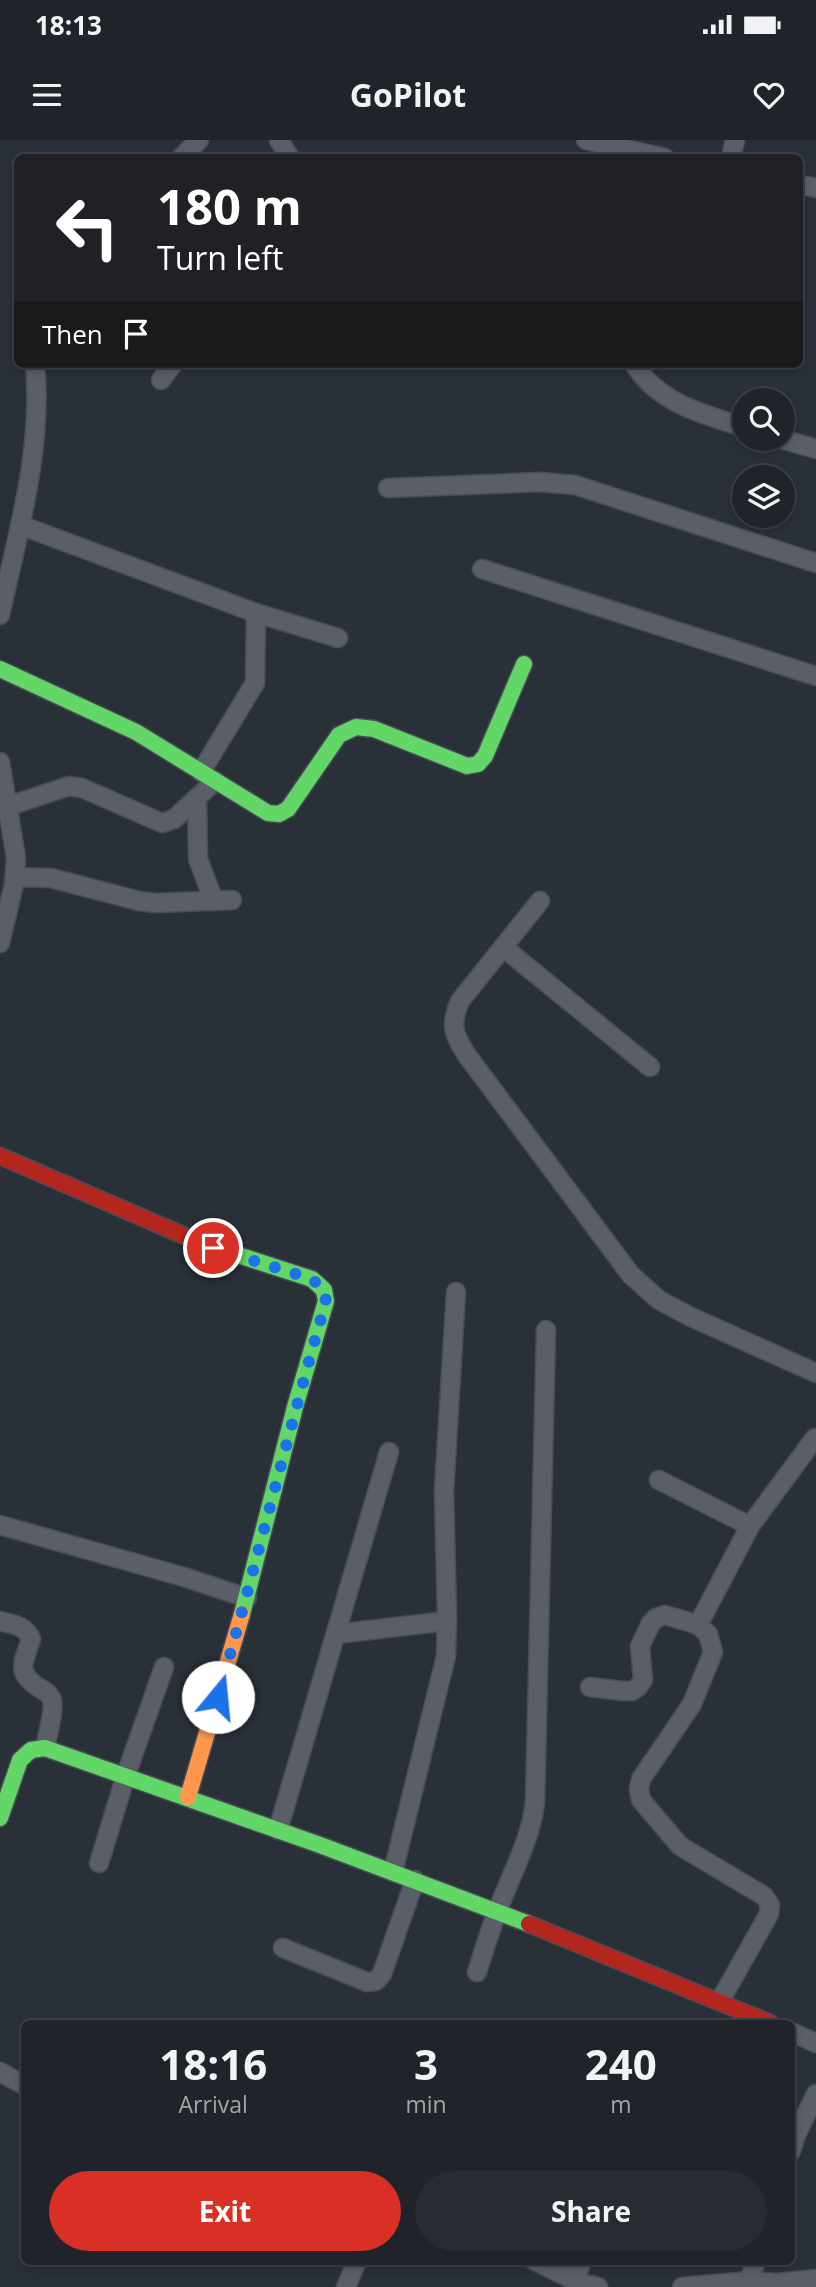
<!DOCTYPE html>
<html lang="en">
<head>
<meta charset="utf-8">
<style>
  :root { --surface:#20242a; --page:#282c32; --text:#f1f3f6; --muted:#a2a4a8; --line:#3d4147; --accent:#d93025 }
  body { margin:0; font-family:"Open Sans",sans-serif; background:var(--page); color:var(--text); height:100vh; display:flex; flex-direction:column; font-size:26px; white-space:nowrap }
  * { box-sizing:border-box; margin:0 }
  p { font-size:23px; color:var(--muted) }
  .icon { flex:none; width:38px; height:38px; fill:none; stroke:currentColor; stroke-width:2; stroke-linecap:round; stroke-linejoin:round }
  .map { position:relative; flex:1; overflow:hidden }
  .drawer { position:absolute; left:21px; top:1880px; width:774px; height:245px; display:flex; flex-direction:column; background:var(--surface); border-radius:10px; box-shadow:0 4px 10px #0003,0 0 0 2px var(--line) }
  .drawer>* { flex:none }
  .guide { position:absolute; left:14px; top:14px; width:789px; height:214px; border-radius:10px; box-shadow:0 4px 10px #0003,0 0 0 2px var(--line); background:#202124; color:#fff; overflow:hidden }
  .buttons { position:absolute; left:732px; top:248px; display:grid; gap:14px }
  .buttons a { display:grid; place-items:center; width:63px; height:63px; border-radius:50%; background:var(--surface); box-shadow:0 4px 10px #0003,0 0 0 2px var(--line); font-size:35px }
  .pin { position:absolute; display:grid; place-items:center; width:60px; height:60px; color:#fff; margin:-30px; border:4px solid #fff; border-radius:50%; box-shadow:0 2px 7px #0007 }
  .me { position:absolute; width:77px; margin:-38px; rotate:17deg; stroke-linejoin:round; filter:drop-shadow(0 0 5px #0008) }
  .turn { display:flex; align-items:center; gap:24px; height:147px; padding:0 28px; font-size:32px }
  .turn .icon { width:91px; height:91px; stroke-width:2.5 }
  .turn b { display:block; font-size:49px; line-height:60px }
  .then { display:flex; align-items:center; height:66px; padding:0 28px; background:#0003; gap:14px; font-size:26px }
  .eta { display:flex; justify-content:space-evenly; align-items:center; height:119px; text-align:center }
  .eta b { font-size:42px; font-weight:700; line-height:49px }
  .button { display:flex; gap:14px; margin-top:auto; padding:14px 28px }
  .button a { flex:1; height:80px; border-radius:42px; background:var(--accent); color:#fff; font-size:28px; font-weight:700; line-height:80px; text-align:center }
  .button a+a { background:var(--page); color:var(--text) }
  .status { display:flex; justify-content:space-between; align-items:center; height:49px; padding:0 35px; background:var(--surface); direction:ltr }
  .status svg { height:19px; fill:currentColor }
  header { display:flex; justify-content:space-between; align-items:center; height:91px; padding:0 28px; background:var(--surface); font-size:32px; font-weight:700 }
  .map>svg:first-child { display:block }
</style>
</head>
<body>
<div class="status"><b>18:13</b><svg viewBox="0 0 49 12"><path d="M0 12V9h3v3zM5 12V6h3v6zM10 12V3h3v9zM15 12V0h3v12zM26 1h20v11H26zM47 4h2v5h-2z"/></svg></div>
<header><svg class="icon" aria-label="menu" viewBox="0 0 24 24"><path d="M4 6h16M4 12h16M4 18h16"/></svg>GoPilot<svg class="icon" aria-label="heart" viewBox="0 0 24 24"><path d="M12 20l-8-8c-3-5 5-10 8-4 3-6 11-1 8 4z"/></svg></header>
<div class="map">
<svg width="816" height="2147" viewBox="0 0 816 2147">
  <rect width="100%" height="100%" fill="#2a3038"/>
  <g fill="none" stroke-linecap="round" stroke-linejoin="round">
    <defs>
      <g id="street">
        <path d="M279,0L290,18"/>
        <path d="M586,0L665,18"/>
        <path d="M181,18L199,0"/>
        <path d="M731,18L735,0"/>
        <path d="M800,45L816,48"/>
        <path d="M634,224C659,263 701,274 744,287"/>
        <path d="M161,240L173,224"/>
        <path d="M782,299L816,309"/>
        <path d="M388,348L540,342L575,345L816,423"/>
        <path d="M20,385L256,473L338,498"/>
        <path d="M482,429L816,536"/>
        <path d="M0,475C18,393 43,308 35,224"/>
        <path d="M0,622L16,718L14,744L0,803"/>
        <path d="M201,632L255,543L256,473"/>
        <path d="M197,658L198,719L214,761"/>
        <path d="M9,666L69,646L82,648L162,683L174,679L215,641"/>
        <path d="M15,737L51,738L139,761L156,763L232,760"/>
        <path d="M540,761L460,861C450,885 453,893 466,914L631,1135L659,1160L691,1177L816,1233"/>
        <path d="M503,807L650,927"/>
        <path d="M659,1340L750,1386"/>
        <path d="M0,1385L184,1437L247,1458"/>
        <path d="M0,1481C13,1484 26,1486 31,1499C24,1522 15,1532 38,1547C43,1550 49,1553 51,1558C56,1566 47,1597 45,1608"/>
        <path d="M698,1485L750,1386L815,1298"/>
        <path d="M336,1494L447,1481"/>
        <path d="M590,1547L622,1551H632L638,1547L643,1540L640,1506L651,1483L656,1478L665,1475L689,1482L698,1485L708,1494L713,1512L692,1564L641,1639L639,1649L641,1660L680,1706L764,1756L770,1765L769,1774L720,1861"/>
        <path d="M278,1690L389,1312"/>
        <path d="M99,1723L126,1635L164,1527"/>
        <path d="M393,1732L446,1516L447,1476L444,1351L456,1152"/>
        <path d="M283,1808L367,1842L376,1841L382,1834L415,1740"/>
        <path d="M477,1832C484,1811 490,1790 498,1770C511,1734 531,1700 535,1662L546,1190"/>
        <path d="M791,1892L816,1903"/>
        <path d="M0,1932L24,1945"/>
        <path d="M791,2011L796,1995L816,1954"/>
        <path d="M535,2121L580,2143L598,2147"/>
        <path d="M574,2141L582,2121"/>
        <path d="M749,2141L756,2121"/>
        <path d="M346,2147L357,2121"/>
        <path d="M682,2147L749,2141L777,2143L816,2139"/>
      </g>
      <g id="fast">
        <path d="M0,529L136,592L268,673L279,674L288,669L339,595L356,587L374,589L467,626L478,624L485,616L524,524"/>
        <path d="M201,1103L312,1139L324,1150L326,1161L295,1267L242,1474"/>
        <path d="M0,1678L20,1620L31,1610L45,1608L320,1705L529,1784"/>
      </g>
      <path id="slow" d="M188,1657L242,1474"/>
      <g id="jam">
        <path d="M0,1016L201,1103"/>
        <path d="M529,1784L770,1883"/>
      </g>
    </defs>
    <use href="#street" stroke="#484c55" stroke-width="21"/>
    <use href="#fast" stroke="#484c55" stroke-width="19"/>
    <use href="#slow" stroke="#484c55" stroke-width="19"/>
    <use href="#jam" stroke="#484c55" stroke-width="19"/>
    <use href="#street" stroke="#5a5e66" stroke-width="18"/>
    <use href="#fast" stroke="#63d668" stroke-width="16"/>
    <use href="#slow" stroke="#ff974d" stroke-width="16"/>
    <use href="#jam" stroke="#b3261e" stroke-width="16"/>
  </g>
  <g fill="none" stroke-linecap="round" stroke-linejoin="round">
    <path stroke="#1a73e8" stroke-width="12" stroke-dasharray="0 21.6" d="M213,1108L312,1139L324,1150L326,1161C288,1293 256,1426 218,1557"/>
  </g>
</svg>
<div class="buttons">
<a><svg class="icon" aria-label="search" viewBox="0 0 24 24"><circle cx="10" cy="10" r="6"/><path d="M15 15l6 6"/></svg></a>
<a><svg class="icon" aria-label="layers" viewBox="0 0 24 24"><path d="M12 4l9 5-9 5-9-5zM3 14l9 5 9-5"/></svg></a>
</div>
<div class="pin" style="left:213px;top:1108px;background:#d93025"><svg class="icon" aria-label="arrive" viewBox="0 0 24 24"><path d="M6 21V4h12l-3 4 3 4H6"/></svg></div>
<svg class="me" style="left:218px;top:1557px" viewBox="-20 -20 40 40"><circle r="19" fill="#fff"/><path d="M0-13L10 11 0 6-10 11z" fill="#1a73e8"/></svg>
<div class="guide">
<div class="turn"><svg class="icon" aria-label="left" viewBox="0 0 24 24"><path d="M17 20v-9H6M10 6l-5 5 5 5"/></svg><div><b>180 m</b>Turn left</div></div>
<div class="then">Then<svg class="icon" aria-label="arrive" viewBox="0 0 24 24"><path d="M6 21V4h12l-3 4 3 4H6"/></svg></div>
</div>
<section class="drawer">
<div class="eta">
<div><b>18:16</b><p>Arrival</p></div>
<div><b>3</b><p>min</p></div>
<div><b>240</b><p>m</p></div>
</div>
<div class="button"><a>Exit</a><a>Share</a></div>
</section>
</div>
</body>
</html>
